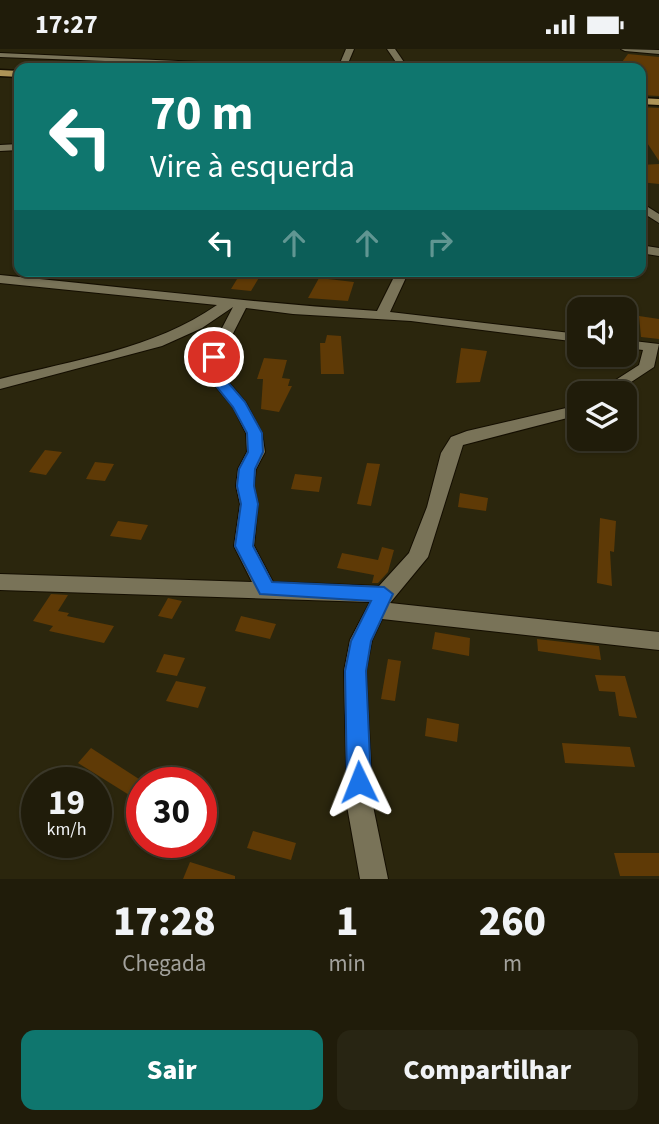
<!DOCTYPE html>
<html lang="pt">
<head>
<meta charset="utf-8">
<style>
  :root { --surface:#201c0a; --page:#282513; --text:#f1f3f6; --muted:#a2a19c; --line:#3d3a2b; --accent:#0f766e }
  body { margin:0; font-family:"Source Sans 3",sans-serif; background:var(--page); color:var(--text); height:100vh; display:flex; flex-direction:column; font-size:26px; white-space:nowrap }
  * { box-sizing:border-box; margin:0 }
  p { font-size:23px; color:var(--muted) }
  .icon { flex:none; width:38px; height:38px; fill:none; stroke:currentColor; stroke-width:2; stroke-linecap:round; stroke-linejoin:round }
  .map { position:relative; height:830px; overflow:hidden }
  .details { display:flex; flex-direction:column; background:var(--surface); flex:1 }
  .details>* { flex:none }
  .top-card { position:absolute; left:14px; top:14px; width:632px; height:214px; border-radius:14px; box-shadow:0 2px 5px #0004,0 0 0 2px var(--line); background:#0f766e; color:#fff; overflow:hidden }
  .buttons { position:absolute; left:567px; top:248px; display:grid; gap:14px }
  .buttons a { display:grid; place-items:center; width:70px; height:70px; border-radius:14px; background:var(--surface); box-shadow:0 2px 5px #0004,0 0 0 2px var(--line); font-size:35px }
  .speed { position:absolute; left:21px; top:718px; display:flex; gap:14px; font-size:35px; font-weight:700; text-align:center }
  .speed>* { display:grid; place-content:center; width:91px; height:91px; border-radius:50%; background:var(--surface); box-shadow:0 2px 5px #0004,0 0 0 2px var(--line); line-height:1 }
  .speed small { font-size:18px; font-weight:400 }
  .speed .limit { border:10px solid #d22; background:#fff; color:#111 }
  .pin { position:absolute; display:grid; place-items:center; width:60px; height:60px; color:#fff; margin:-30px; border:4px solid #fff; border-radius:50%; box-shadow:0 2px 7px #0007 }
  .me { position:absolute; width:77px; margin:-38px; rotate:358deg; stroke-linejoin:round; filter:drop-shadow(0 0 5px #0008) }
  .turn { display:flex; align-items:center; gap:24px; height:147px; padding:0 21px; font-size:32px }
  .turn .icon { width:91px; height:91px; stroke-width:2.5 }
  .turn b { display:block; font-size:49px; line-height:60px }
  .lanes { display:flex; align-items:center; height:66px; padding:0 21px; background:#0003; justify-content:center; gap:35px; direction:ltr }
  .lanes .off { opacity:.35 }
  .eta { display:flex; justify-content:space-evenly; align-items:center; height:119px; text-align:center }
  .eta b { font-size:42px; font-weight:800; line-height:49px }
  .cta { display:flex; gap:14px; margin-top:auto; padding:14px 21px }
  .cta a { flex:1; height:80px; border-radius:14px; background:var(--accent); color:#fff; font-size:28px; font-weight:800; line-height:80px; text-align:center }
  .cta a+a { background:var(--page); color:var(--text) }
  .status { display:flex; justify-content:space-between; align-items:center; height:49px; padding:0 35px; background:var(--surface); direction:ltr }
  .status svg { height:19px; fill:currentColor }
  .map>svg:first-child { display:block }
</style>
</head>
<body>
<div class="status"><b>17:27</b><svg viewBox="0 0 49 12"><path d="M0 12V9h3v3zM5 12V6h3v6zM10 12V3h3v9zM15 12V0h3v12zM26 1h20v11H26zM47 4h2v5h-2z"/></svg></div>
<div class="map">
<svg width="659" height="830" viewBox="0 0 659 830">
  <rect width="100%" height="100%" fill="#2b260d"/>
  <g fill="#5f3a06">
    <path d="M628,5L659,8V47L640,46V19L619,17Z"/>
    <path d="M640,58L659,59V112L640,83Z"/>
    <path d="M659,115V135L640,133V116Z"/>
    <path d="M242,222H263L251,242L231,240Z"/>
    <path d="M319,229L354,233L348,252L308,249Z"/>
    <path d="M639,267L659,270V290L641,288Z"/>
    <path d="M327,286L341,287L344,325H321L320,294H325Z"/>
    <path d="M461,299L487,302L480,333L456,334Z"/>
    <path d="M264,309L287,311L282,329L290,330L288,337H292L279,363L261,360L263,330H257Z"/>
    <path d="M45,401L62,403L46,426L29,423Z"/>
    <path d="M95,413L114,415L105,432L86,430Z"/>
    <path d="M367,414L380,415L371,457L357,455Z"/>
    <path d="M295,425L322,428L319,443L291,440Z"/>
    <path d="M460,444L488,449L486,462L458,458Z"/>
    <path d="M600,469L616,472L614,503L610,502L612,537L597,534Z"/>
    <path d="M118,472L148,476L141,491L110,487Z"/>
    <path d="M382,498L394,501L388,523L378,534H372L374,526L337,519L342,504L378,511Z"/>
    <path d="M51,545L68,546L58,562L69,564L67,567L114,577L104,594L49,582L53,577L33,572Z"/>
    <path d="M168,549L182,552L172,570L158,567Z"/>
    <path d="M241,567L276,575L270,590L235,582Z"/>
    <path d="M435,583L470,589L469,607L432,600Z"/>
    <path d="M537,590L599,597L601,611L538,602Z"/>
    <path d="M164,605L185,609L177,627L156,623Z"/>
    <path d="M388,610L401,612L395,652L381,650Z"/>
    <path d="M595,626L625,627L637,669L619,667L615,643L599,642Z"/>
    <path d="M176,632L206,638L198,659L166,652Z"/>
    <path d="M427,669L459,675L457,693L425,687Z"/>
    <path d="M562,694L630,698L635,718L565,714Z"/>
    <path d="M91,699L142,732V754L78,714Z"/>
    <path d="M253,782L296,794L291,811L247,799Z"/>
    <path d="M614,804H659V827H620Z"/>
    <path d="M190,813L235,827V830H183Z"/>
  </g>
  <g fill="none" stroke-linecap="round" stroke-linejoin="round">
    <defs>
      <g id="street">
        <path d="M346,0H354L346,19H338Z"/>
        <path d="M387,0H395L408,19H400Z"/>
        <path d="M621,0L659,1V5L625,2Z"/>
        <path d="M0,4L287,17L291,19L0,8Z"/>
        <path d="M19,95V101L0,102V96Z"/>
        <path d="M640,153L659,165V174L640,162Z"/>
        <path d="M640,196L659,199V207L640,204Z"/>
        <path d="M397,222H409L390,263L579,285V293L411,272L293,265L246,259L221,308L219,322L246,354L262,384L265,403L256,420L254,437L258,455L254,497L273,533L379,537L409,504L427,458L441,404L451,388L467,382L579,356V366L463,396L428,508L390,554L659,583V601L382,570L372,591L366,622L373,757L388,830H360L347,757L344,622L350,591L370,553L0,541V525L252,533L234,497L240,455L236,437L238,420L247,403L246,384L233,358L203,322L207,308L233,258L202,279L162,297L0,340V330C74,311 154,300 217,256L0,234V226C126,238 251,254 377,262Z"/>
        <path d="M625,291L659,295L654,318L613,345H594L639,316L643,301L625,299Z"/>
      </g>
      <g id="primary">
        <path d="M0,21L19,22V28L0,27Z"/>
        <path d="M640,49L659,50V56L640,55Z"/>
      </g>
    </defs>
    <use href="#street" stroke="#140e00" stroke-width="2"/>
    <use href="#primary" stroke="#140e00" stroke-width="3"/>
    <use href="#street" fill="#797358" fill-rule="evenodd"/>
    <use href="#primary" fill="#ae9457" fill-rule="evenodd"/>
  </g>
  <path fill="#1a73e8" stroke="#114b97" stroke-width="2" d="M209,305L221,308L218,322L245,353L262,384L263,403L255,420L254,437L258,455L253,497L272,533L384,538L393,545L371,592L366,622L371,733L367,741L359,744L351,741L347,733L345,622L351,592L371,552L260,545L235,497L241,455L237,437L239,420L248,403L247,384L233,358L204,322Z"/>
</svg>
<div class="buttons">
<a><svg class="icon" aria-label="sound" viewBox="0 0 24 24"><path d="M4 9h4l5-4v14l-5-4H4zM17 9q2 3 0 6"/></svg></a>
<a><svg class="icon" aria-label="layers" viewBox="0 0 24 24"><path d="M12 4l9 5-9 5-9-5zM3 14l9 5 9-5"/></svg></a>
</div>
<div class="speed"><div>19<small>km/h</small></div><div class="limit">30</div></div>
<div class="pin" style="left:214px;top:308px;background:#d93025"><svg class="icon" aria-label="arrive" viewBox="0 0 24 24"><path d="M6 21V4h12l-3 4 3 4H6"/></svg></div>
<svg class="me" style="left:359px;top:733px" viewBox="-20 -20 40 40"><path d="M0-17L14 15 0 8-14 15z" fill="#1a73e8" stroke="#fff" stroke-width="4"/></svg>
<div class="top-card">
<div class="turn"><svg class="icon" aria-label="left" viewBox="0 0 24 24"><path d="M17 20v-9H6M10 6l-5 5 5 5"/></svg><div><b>70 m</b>Vire à esquerda</div></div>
<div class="lanes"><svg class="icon" aria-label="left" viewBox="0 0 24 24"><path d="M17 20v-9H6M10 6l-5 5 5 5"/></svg><svg class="icon off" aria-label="ahead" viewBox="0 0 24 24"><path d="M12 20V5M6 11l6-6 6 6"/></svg><svg class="icon off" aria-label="ahead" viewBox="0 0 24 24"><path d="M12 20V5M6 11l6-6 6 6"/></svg><svg class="icon off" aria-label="right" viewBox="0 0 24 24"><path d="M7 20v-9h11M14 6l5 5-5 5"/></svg></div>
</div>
</div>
<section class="details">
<div class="eta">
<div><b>17:28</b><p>Chegada</p></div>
<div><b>1</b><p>min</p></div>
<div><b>260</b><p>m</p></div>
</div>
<div class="cta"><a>Sair</a><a>Compartilhar</a></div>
</section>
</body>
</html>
